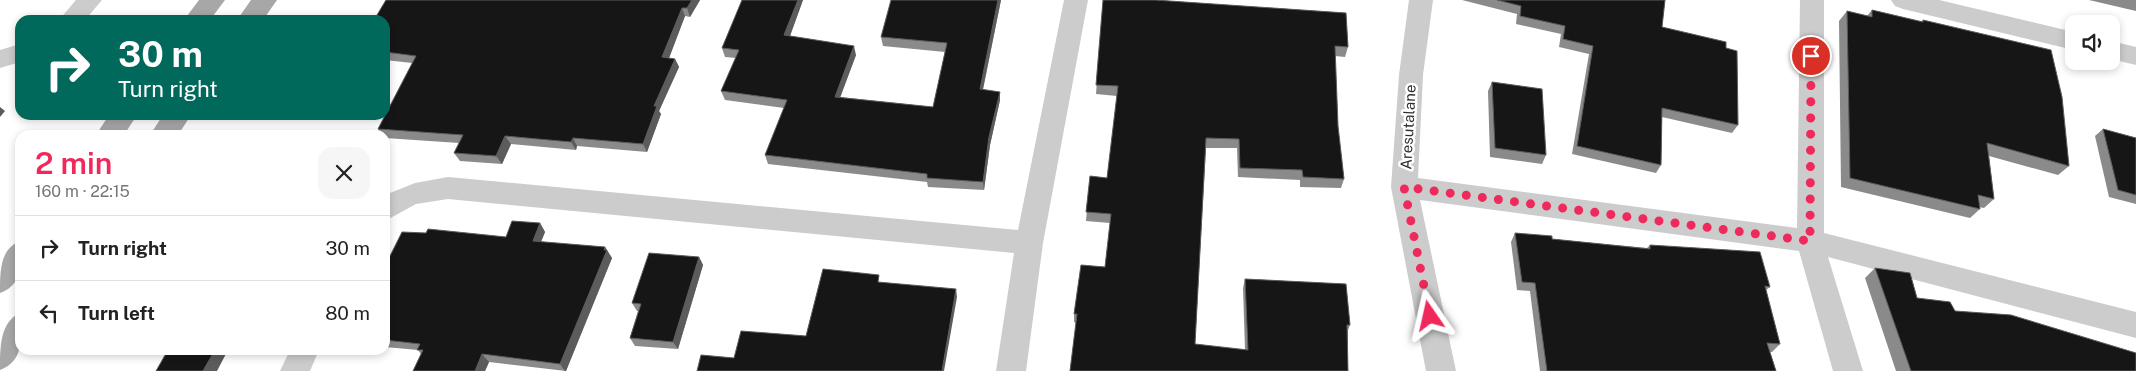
<!DOCTYPE html>
<html lang="en">
<head>
<meta charset="utf-8">
<style>
  :root { --surface:#fff; --page:#f6f6f6; --text:#222; --muted:#767676; --line:#e0e0e0; --accent:#ef295b }
  body { margin:0; font-family:"Public Sans",sans-serif; background:var(--page); color:var(--text); height:100vh; display:flex; flex-direction:column; font-size:19px; white-space:nowrap }
  * { box-sizing:border-box; margin:0 }
  p { font-size:16px; color:var(--muted) }
  .icon { flex:none; width:28px; height:28px; fill:none; stroke:currentColor; stroke-width:2; stroke-linecap:round; stroke-linejoin:round }
  .map { position:relative; flex:1; overflow:hidden }
  .side { position:absolute; left:15px; top:130px; width:375px; height:225px; display:flex; flex-direction:column; background:var(--surface); border-radius:15px; box-shadow:0 2px 8px #0003 }
  .side>* { flex:none }
  .hud { position:absolute; left:15px; top:15px; width:375px; height:105px; border-radius:15px; box-shadow:0 2px 8px #0003; background:#00695c; color:#fff; overflow:hidden }
  .fabs { position:absolute; left:2065px; top:15px; display:grid; gap:10px }
  .fabs a { display:grid; place-items:center; width:55px; height:55px; border-radius:10px; background:var(--surface); box-shadow:0 2px 8px #0003; font-size:25px }
  .pin { position:absolute; display:grid; place-items:center; width:42px; height:42px; color:#fff; margin:-21px; border:2px solid #fff; border-radius:50%; box-shadow:0 1px 5px #0007 }
  .me { position:absolute; width:55px; margin:-28px; rotate:349deg; stroke-linejoin:round; filter:drop-shadow(0 0 4px #0008) }
  .turn { display:flex; align-items:center; gap:18px; height:105px; padding:0 20px; font-size:22px }
  .turn .icon { width:65px; height:65px; stroke-width:2.5 }
  .turn b { display:block; font-size:35px; line-height:42px }
  .round { display:grid; place-items:center; flex:none; width:52px; height:52px; border-radius:15px; background:var(--page) }
  .head { display:flex; align-items:center; justify-content:space-between; height:85px; padding:0 20px }
  h1 { font-size:30px; font-weight:600; line-height:38px; color:var(--accent) }
  ul { padding:0; list-style:none }
  li { display:flex; align-items:center; gap:15px; height:65px; padding:0 20px; border-top:1px solid var(--line) }
  li div { flex:1 }
  li b { display:block; font-size:19px }
  li em { font-style:normal }
  .map>svg:first-child { display:block }
</style>
</head>
<body>
<div class="map">
<svg width="2136" height="371" viewBox="0 0 2136 371">
  <rect width="100%" height="100%" fill="#fff"/>
  <g fill="none" stroke-linecap="round" stroke-linejoin="round">
    <g fill="#ccc" fill-rule="evenodd">
      <path d="M76,0H102L85,20H59Z"/>
      <path d="M1064,0H1088L1043,243L1026,371H996L1014,253L448,199L416,204L385,221V195L415,183L448,177L1018,230Z"/>
      <path d="M1409,0H1433L1423,75L1418,178L1797,228L1800,0H1824V233L2136,312V338L1828,257L1863,371H1833L1799,251L1420,200L1456,371H1426L1391,187L1399,75Z"/>
      <path d="M1891,0H1939L2074,32V50L1903,9L1895,6Z"/>
      <path d="M2111,41L2136,47V65L2111,59Z"/>
      <path d="M20,44V62L0,68V50Z"/>
      <path d="M290,350H319L310,371H280Z"/>
    </g>
    <g fill="#a7a7a7" fill-rule="evenodd">
      <path d="M199,0H225L210,20H184Z"/>
      <path d="M251,0H277L263,20H237Z"/>
      <path d="M109,115H137L124,135H96Z"/>
      <path d="M163,115H191L178,135H150Z"/>
      <path d="M20,241C20,263 24,284 0,293C0,271 0,249 20,241Z"/>
      <path d="M20,313C20,337 26,360 0,370C0,347 0,322 20,313Z"/>
    </g>
  </g>
  <g fill="#8a8a8a">
    <path d="M386,0H700L690,17L685,16L669,58L675,59L679,67L659,111L661,114L647,152L577,146L576,150L511,144L502,164L460,161L454,153L459,143L385,138V135H382L378,129L412,63L385,60V20Z"/>
    <path d="M742,0H803L790,36L856,55L840,97L933,107L945,52L883,46L881,37L1001,0L983,90L1000,92V100L990,145L984,190L928,187L927,182L768,164L765,155L784,108L725,100L721,91L736,58L725,57L722,48Z"/>
    <path d="M1103,0H1155L1346,13L1348,47L1345,57L1335,56L1338,126L1344,179L1341,188L1300,187V180L1238,177L1237,148H1206L1195,344L1245,350L1243,288L1245,279L1346,284L1350,325L1348,330V371H1070L1076,323L1074,322V314L1081,265L1105,267L1110,223L1086,221L1090,176L1107,178L1117,96L1096,94Z"/>
    <path d="M1462,0H1665L1662,27L1726,48L1738,125L1732,133L1662,117L1661,165L1656,173L1572,154L1589,54L1559,47L1561,34L1516,24L1517,14Z"/>
    <path d="M2089,0H2136V11Z"/>
    <path d="M1872,10L1921,22L1923,20L2069,166L2058,175L1989,156L1994,199L1984,208L1979,207L1980,209L1970,218L1841,187L1839,21L1847,11L1867,16Z"/>
    <path d="M1492,82L1546,155L1542,164L1490,157L1488,91Z"/>
    <path d="M2103,129L2136,138V204L2109,197L2095,136Z"/>
    <path d="M540,223L545,232L541,242L605,247L612,258L566,371L489,362L485,371H413L421,354L418,350L385,347V266L506,237Z"/>
    <path d="M1515,233L1552,239L1647,248L1650,245L1770,287L1766,290L1780,344L1772,352H1770L1776,371H1540L1530,291L1517,290L1511,242Z"/>
    <path d="M699,257L703,265L678,349L635,346L630,338L638,311H637L632,303Z"/>
    <path d="M1875,268L1917,298L1955,311L2136,371H1896L1865,278Z"/>
  </g>
  <g fill="#5c5c5c">
    <path d="M692,0H700L690,17L687,8Z"/>
    <path d="M798,0H803L787,44L784,35Z"/>
    <path d="M998,0H1001L981,98L980,89Z"/>
    <path d="M682,8L685,16L666,66L662,57Z"/>
    <path d="M854,46L856,55L837,106L835,97Z"/>
    <path d="M675,59L679,67L659,111L661,114L647,152L643,144L654,106Z"/>
    <path d="M1000,92V100L990,145L984,190L983,182L989,137Z"/>
    <path d="M0,107L5,111L0,117Z"/>
    <path d="M505,136L511,144L502,164L496,156Z"/>
    <path d="M573,138L577,146L576,150L571,142Z"/>
    <path d="M540,223L545,232L538,249L533,241Z"/>
    <path d="M605,247L612,258L566,371H565L560,364Z"/>
    <path d="M699,257L703,265L678,349L673,342Z"/>
    <path d="M956,289L957,297L944,371H942Z"/>
    <path d="M215,350H228L217,371H203Z"/>
    <path d="M482,354L489,362L485,371H475Z"/>
  </g>
  <g fill="#161616" stroke="#5c5c5c">
    <path d="M386,0H692L687,8H682L662,57L675,59L654,106H657L643,144L573,138L571,142L505,136L496,156L454,153L463,135L378,129L416,56L385,52V20H374Z"/>
    <path d="M742,0H798L784,35L854,46L835,97L933,107L947,43L881,37L891,0H998L980,89L1000,92L989,137L983,182L927,178V174L765,155L787,100L721,91L739,50L722,48Z"/>
    <path d="M1103,0H1155L1346,13L1348,47L1335,46L1338,126L1344,179L1303,177L1302,170L1240,168L1239,139L1206,138L1195,344L1248,350L1245,279L1346,284L1350,325H1347L1348,371H1070L1077,314H1074L1081,265L1105,267L1111,214L1086,212L1090,176L1107,178L1118,86L1096,85Z"/>
    <path d="M1497,0H1665L1662,27L1726,42V48L1737,51L1738,125L1662,108L1661,165L1577,146L1593,46L1563,39L1565,26L1520,16L1521,6Z"/>
    <path d="M1872,10L1923,22V20L2051,50L2062,97L2069,166L1987,143L1994,199L1978,195L1980,209L1850,178L1847,11L1872,17Z"/>
    <path d="M1492,82L1542,89L1546,155L1495,148Z"/>
    <path d="M2103,129L2136,138V195L2118,190Z"/>
    <path d="M512,221L540,223L533,241L605,247L604,250H607L560,364L482,354L475,371H413L423,350H417L420,344L385,340V266L402,232L426,233L428,229L506,237Z"/>
    <path d="M1515,233L1552,236V239L1650,249V245L1760,252L1770,287L1765,286L1780,344L1767,343L1776,371H1547L1535,283L1522,282Z"/>
    <path d="M649,253L699,257L673,342L630,338L641,304L632,303Z"/>
    <path d="M1875,268L1910,273L1917,298L1950,302L1955,311L2011,315L2136,353V371H1911Z"/>
    <path d="M823,269L879,275L878,282L956,289L942,371H697L701,355L734,358L741,331L806,336Z"/>
    <path d="M168,350H215L203,371H156Z"/>
  </g>
  <g fill="none" stroke-linecap="round" stroke-linejoin="round">
    <path stroke="#ef295b" stroke-width="9" stroke-dasharray="0 16.2" d="M1430,316L1404,187L1810,241L1811,56"/>
  </g>
  <g text-anchor="middle" dominant-baseline="central" stroke-width="5" stroke-linejoin="round" paint-order="stroke">
    <g font-size="15" fill="#2f2f2f" stroke="#fff">
      <text transform="translate(1408 127) rotate(-87)">Aresutalane</text>
    </g>
  </g>
</svg>
<div class="fabs">
<a><svg class="icon" aria-label="sound" viewBox="0 0 24 24"><path d="M4 9h4l5-4v14l-5-4H4zM17 9q2 3 0 6"/></svg></a>
</div>
<div class="pin" style="left:1811px;top:56px;background:#d93025"><svg class="icon" aria-label="arrive" viewBox="0 0 24 24"><path d="M6 21V4h12l-3 4 3 4H6"/></svg></div>
<svg class="me" style="left:1430px;top:316px" viewBox="-20 -20 40 40"><path d="M0-17L14 15 0 8-14 15z" fill="#ef295b" stroke="#fff" stroke-width="4"/></svg>
<div class="hud">
<div class="turn"><svg class="icon" aria-label="right" viewBox="0 0 24 24"><path d="M7 20v-9h11M14 6l5 5-5 5"/></svg><div><b>30 m</b>Turn right</div></div>
</div>
<section class="side">
<div class="head"><div><h1>2 min</h1><p>160 m · 22:15</p></div><a class="round"><svg class="icon" aria-label="close" viewBox="0 0 24 24"><path d="M6 6l12 12M18 6L6 18"/></svg></a></div>
<ul>
<li><svg class="icon" aria-label="right" viewBox="0 0 24 24"><path d="M7 20v-9h11M14 6l5 5-5 5"/></svg><div><b>Turn right</b></div><em>30 m</em></li>
<li><svg class="icon" aria-label="left" viewBox="0 0 24 24"><path d="M17 20v-9H6M10 6l-5 5 5 5"/></svg><div><b>Turn left</b></div><em>80 m</em></li>
</ul>
</section>
</div>
</body>
</html>
